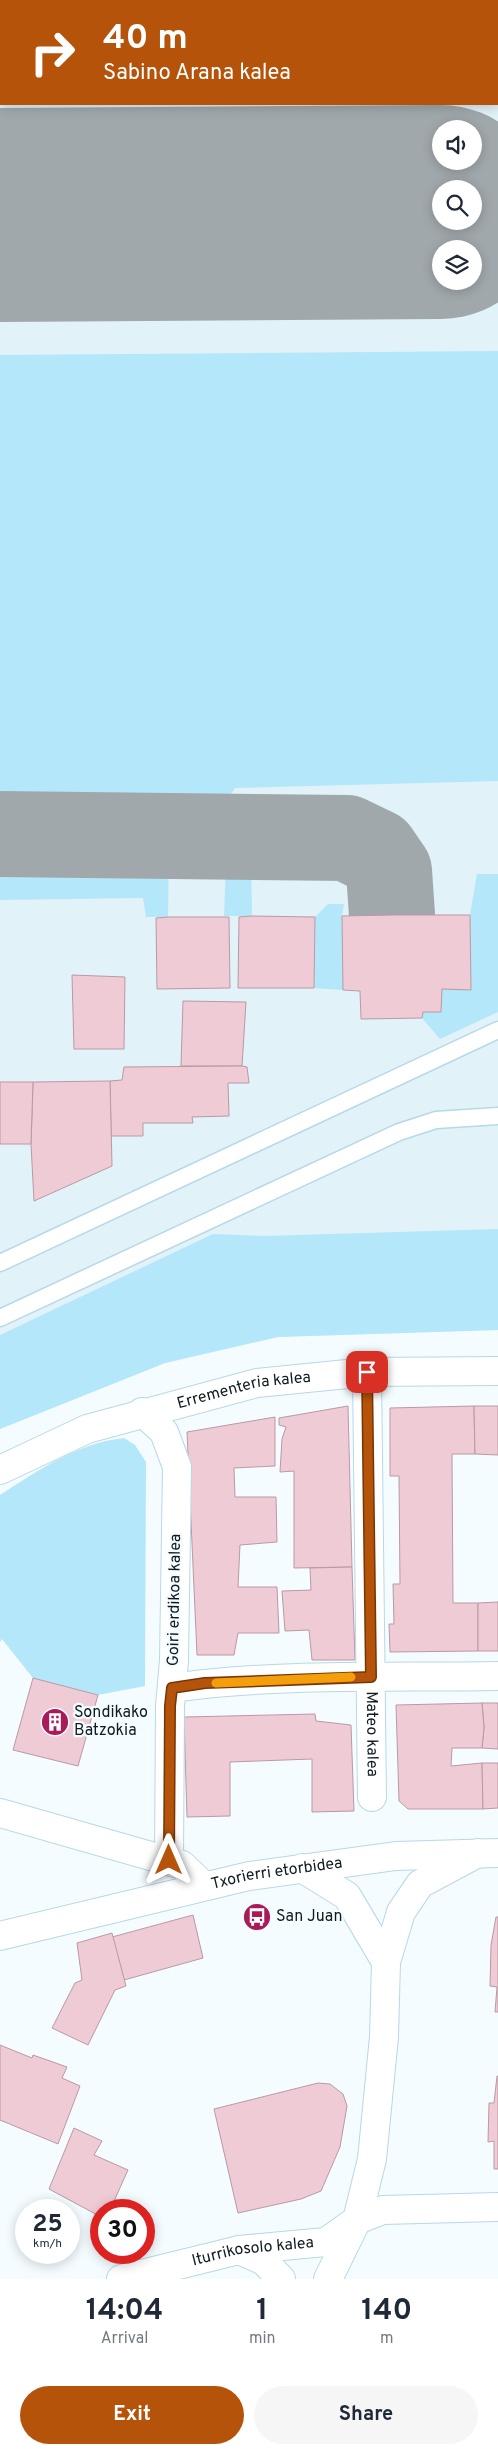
<!DOCTYPE html>
<html lang="en">
<head>
<meta charset="utf-8">
<style>
  :root { --surface:#fff; --page:#f6f6f7; --text:#1f2937; --muted:#747a83; --accent:#b45309 }
  body { margin:0; font-family:Overpass,sans-serif; background:var(--page); color:var(--text); height:100vh; display:flex; flex-direction:column; font-size:19px; white-space:nowrap }
  * { box-sizing:border-box; margin:0 }
  p { font-size:16px; color:var(--muted) }
  .icon { flex:none; width:28px; height:28px; fill:none; stroke:currentColor; stroke-width:2; stroke-linecap:round; stroke-linejoin:round }
  .map { position:relative; height:2279px; overflow:hidden }
  .side { display:flex; flex-direction:column; background:var(--surface); flex:1 }
  .side>* { flex:none }
  .banner { position:absolute; left:0px; top:0px; width:499px; height:105px; box-shadow:0 2px 12px #0003; background:#b45309; color:#fff; overflow:hidden }
  .buttons { position:absolute; left:432px; top:120px; display:grid; gap:10px }
  .buttons a { display:grid; place-items:center; width:50px; height:50px; border-radius:50%; background:var(--surface); box-shadow:0 2px 12px #0003; font-size:25px }
  .speed { position:absolute; left:15px; top:2199px; display:flex; gap:10px; font-size:25px; font-weight:700; text-align:center }
  .speed>* { display:grid; place-content:center; width:65px; height:65px; border-radius:50%; background:var(--surface); box-shadow:0 2px 12px #0003; line-height:1 }
  .speed small { font-size:12px; font-weight:400 }
  .speed .limit { border:8px solid #d22; background:#fff; color:#111 }
  .pin { position:absolute; display:grid; place-items:center; width:42px; height:42px; color:#fff; margin:-21px; border-radius:10px; box-shadow:0 2px 8px #0006 }
  .me { position:absolute; width:55px; margin:-28px; rotate:0deg; stroke-linejoin:round; filter:drop-shadow(0 0 4px #0008) }
  .turn { display:flex; align-items:center; gap:18px; height:105px; padding:0 20px; font-size:22px }
  .turn .icon { width:65px; height:65px; stroke-width:2.5 }
  .turn b { display:block; font-size:35px; line-height:42px }
  .eta { display:flex; justify-content:space-evenly; align-items:center; height:85px; text-align:center }
  .eta b { font-size:30px; font-weight:700; line-height:35px }
  .button { display:flex; gap:10px; margin-top:auto; padding:10px 20px }
  .button a { flex:1; height:58px; border-radius:30px; background:var(--accent); color:#fff; font-size:20px; font-weight:700; line-height:58px; text-align:center }
  .button a+a { background:var(--page); color:var(--text) }
  .map>svg:first-child { display:block }
</style>
</head>
<body>
<div class="map">
<svg width="498" height="2279" viewBox="0 0 498 2279">
  <rect width="100%" height="100%" fill="#f5fcff"/>
  <path fill="#e1f2f8" fill-rule="evenodd" d="M0,0H498V1330L278,1337L165,1363L0,1429ZM1,1H498V104H1ZM441,129H474V161H441ZM441,189H474V221H441ZM441,249H474V281H441Z"/>
  <g fill="#b4e7fa">
    <path d="M0,0H498V71V1H1L0,74Z"/>
    <path d="M498,351V781L235,788L215,817L0,818V355Z"/>
    <path d="M0,851L169,853L168,917H146L143,898L0,900Z"/>
    <path d="M231,856H251L252,916H224L226,865Z"/>
    <path d="M477,874H498V1012L440,1039L422,1018L423,1012H441L442,989L471,990L470,915Z"/>
    <path d="M328,904H344L342,916L343,990L314,988L315,917Z"/>
    <path d="M498,1229V1330L278,1337L165,1363L0,1429V1335L213,1234L264,1236Z"/>
    <path d="M124,1438L135,1445L146,1462L145,1686L98,1695L33,1678L2,1639L0,1642V1495C39,1470 77,1443 124,1438Z"/>
  </g>
  <g fill="none" stroke-linecap="round" stroke-linejoin="round">
    <path stroke="#a0a8ac" stroke-width="86" d="M0,834L347,838L376,852L389,871L392,915"/>
    <path stroke="#a0a8ac" stroke-width="214" d="M0,215L441,212"/>
  </g>
  <g fill="#efccd5" stroke="#ba99a2">
    <path d="M392,915H470L471,990L442,989L441,1012H423L422,1018L361,1019L360,991L343,990L342,916Z"/>
    <path d="M252,916L315,917L314,988H238L239,917Z"/>
    <path d="M168,917H229L230,988L157,989L156,918Z"/>
    <path d="M72,975L125,977L124,1049H74Z"/>
    <path d="M183,1001L246,1002L242,1066H181Z"/>
    <path d="M242,1066L247,1067L249,1083H228L229,1116L192,1117L193,1123H143V1136H111L110,1081L122,1080L124,1067Z"/>
    <path d="M110,1081L112,1166L34,1201L31,1144L33,1082Z"/>
    <path d="M0,1082H33L31,1144H0Z"/>
    <path d="M348,1406L352,1567L294,1568V1471L280,1472L282,1439L286,1427L279,1425V1418Z"/>
    <path d="M474,1406L475,1454H452L453,1603H478V1651L390,1652L389,1624H394L393,1584H400L399,1476H390V1408Z"/>
    <path d="M474,1406H498V1455L475,1454Z"/>
    <path d="M275,1417V1466L234,1468L235,1497H276L277,1542L240,1545L238,1587H277L279,1633H238L234,1655H197L187,1432Z"/>
    <path d="M352,1567L355,1660H312L309,1630L285,1631L282,1591L311,1590L310,1568Z"/>
    <path d="M498,1602V1651H478V1603Z"/>
    <path d="M33,1678L98,1695L78,1766L13,1750Z"/>
    <path d="M482,1703H498V1749L482,1748L484,1728Z"/>
    <path d="M482,1703L484,1728L482,1748H452L451,1766L482,1763L483,1809H408L399,1801L396,1705Z"/>
    <path d="M315,1714L316,1721L351,1725L354,1811L312,1812V1759L230,1762V1816L187,1817L184,1717Z"/>
    <path d="M482,1763H498V1808L483,1809Z"/>
    <path d="M193,1915L203,1958L124,1980L112,1937Z"/>
    <path d="M496,1917H498V2012H495L497,1987L490,1986L491,1945Z"/>
    <path d="M112,1933L126,1986L115,1990L88,2045L52,2028L75,1983L82,1980L77,1943Z"/>
    <path d="M0,2045L32,2058L33,2055L67,2067L62,2078L80,2086L58,2144L0,2120Z"/>
    <path d="M497,2076H498V2169H494V2141L488,2142L489,2103H494Z"/>
    <path d="M318,2083L330,2084L343,2094L347,2106L340,2147L321,2191L301,2199L238,2213L214,2109Z"/>
    <path d="M74,2128L102,2141L94,2155L128,2170L110,2210H101V2217L49,2189Z"/>
  </g>
  <g fill="none" stroke-linecap="round" stroke-linejoin="round">
    <defs>
      <g id="service">
        <path d="M0,1263L498,1030"/>
        <path d="M0,1318L399,1132L436,1120L498,1116"/>
      </g>
      <g id="minor">
        <path id="s1" d="M367,1372L372,1797"/>
        <path d="M142,1412L164,1432L177,1467L174,1660L170,1706L169,1860"/>
        <path id="s2" d="M0,1470L87,1429L257,1383L367,1372L498,1371"/>
        <path d="M172,1688C278,1673 391,1678 498,1676"/>
        <path d="M0,1813L182,1865L204,1886"/>
        <path d="M302,1868L347,1896L386,1962L384,2037L372,2159L357,2220L328,2279"/>
        <path d="M386,1962L401,1912L420,1884L478,1853"/>
        <path d="M239,2250L264,2261L281,2279"/>
        <path id="s3" d="M121,2279L239,2250L326,2242L357,2220L383,2210L498,2207"/>
      </g>
      <g id="tertiary">
        <path id="s4" d="M0,1936L249,1876L396,1856L498,1853"/>
      </g>
    </defs>
    <use href="#service" stroke="#b6d9e6" stroke-width="19"/>
    <use href="#minor" stroke="#b6d9e6" stroke-width="30"/>
    <use href="#tertiary" stroke="#b6d9e6" stroke-width="30"/>
    <use href="#service" stroke="#fff" stroke-width="16"/>
    <use href="#minor" stroke="#fff" stroke-width="28"/>
    <use href="#tertiary" stroke="#fff" stroke-width="28"/>
  </g>
  <g fill="none" stroke-linecap="round" stroke-linejoin="round">
    <defs>
      <path id="route" d="M169,1860L170,1706L172,1688L205,1683L371,1677L367,1372"/>
    </defs>
    <use href="#route" stroke="#753606" stroke-width="12"/>
    <use href="#route" stroke="#b45309" stroke-width="9"/>
    <path stroke="#f59e0b" stroke-width="9" d="M216,1683L351,1677"/>
  </g>
  <defs>
    <symbol id="building-disc" viewBox="-11 -11 22 22"><circle r="9.5" fill="#a91a58" stroke="#f5fcff"/><path d="M-4-6H4V6H1V3H-1V6H-4ZM-2.5-4.3h1.7v1.8h-1.7ZM.8-4.3h1.7v1.8H.8ZM-2.5-1h1.7V.8h-1.7ZM.8-1h1.7V.8H.8Z" fill="#fff"/></symbol>
    <symbol id="bus-disc" viewBox="-11 -11 22 22"><circle r="9.5" fill="#a91a58" stroke="#f5fcff"/><path d="M-5-6H5V4H4V6H2V4H-2V6H-4V4H-5ZM-3.5-4V0h7V-4ZM-3.5 1.2v1.5H-2V1.2ZM2 1.2v1.5H3.5V1.2Z" fill="#fff"/></symbol>
  </defs>
  <g fill-rule="evenodd">
    <use href="#building-disc" x="39" y="1706" width="32" height="32"/>
    <use href="#bus-disc" x="241" y="1901" width="32" height="32"/>
  </g>
  <g text-anchor="middle" dominant-baseline="central" stroke-width="4.5" stroke-linejoin="round" paint-order="stroke">
    <g font-size="16" fill="#0f1b20" stroke="#f5fcff">
      <text stroke="none"><textPath href="#s2" startOffset="258">Errementeria kalea</textPath></text>
      <text transform="translate(175 1600) rotate(-89)">Goiri erdikoa kalea</text>
      <text stroke="none"><textPath href="#s1" startOffset="362">Mateo kalea</textPath></text>
      <text stroke="none"><textPath href="#s4" startOffset="284">Txorierri etorbidea</textPath></text>
      <text stroke="none"><textPath href="#s3" startOffset="135">Iturrikosolo kalea</textPath></text>
    </g>
    <g font-size="16" fill="#0f1b20" stroke="#f5fcff" text-anchor="start">
      <text x="74" y="1713">Sondikako<tspan x="74" dy="18">Batzokia</tspan></text>
      <text x="276" y="1917">San Juan</text>
    </g>
  </g>
</svg>
<div class="buttons">
<a><svg class="icon" aria-label="sound" viewBox="0 0 24 24"><path d="M4 9h4l5-4v14l-5-4H4zM17 9q2 3 0 6"/></svg></a>
<a><svg class="icon" aria-label="search" viewBox="0 0 24 24"><circle cx="10" cy="10" r="6"/><path d="M15 15l6 6"/></svg></a>
<a><svg class="icon" aria-label="layers" viewBox="0 0 24 24"><path d="M12 4l9 5-9 5-9-5zM3 14l9 5 9-5"/></svg></a>
</div>
<div class="speed"><div>25<small>km/h</small></div><div class="limit">30</div></div>
<div class="pin" style="left:367px;top:1372px;background:#d93025"><svg class="icon" aria-label="arrive" viewBox="0 0 24 24"><path d="M6 21V4h12l-3 4 3 4H6"/></svg></div>
<svg class="me" style="left:169px;top:1860px" viewBox="-20 -20 40 40"><path d="M0-17L14 15 0 8-14 15z" fill="#b45309" stroke="#fff" stroke-width="4"/></svg>
<div class="banner">
<div class="turn"><svg class="icon" aria-label="right" viewBox="0 0 24 24"><path d="M7 20v-9h11M14 6l5 5-5 5"/></svg><div><b>40 m</b>Sabino Arana kalea</div></div>
</div>
</div>
<section class="side">
<div class="eta">
<div><b>14:04</b><p>Arrival</p></div>
<div><b>1</b><p>min</p></div>
<div><b>140</b><p>m</p></div>
</div>
<div class="button"><a>Exit</a><a>Share</a></div>
</section>
</body>
</html>
